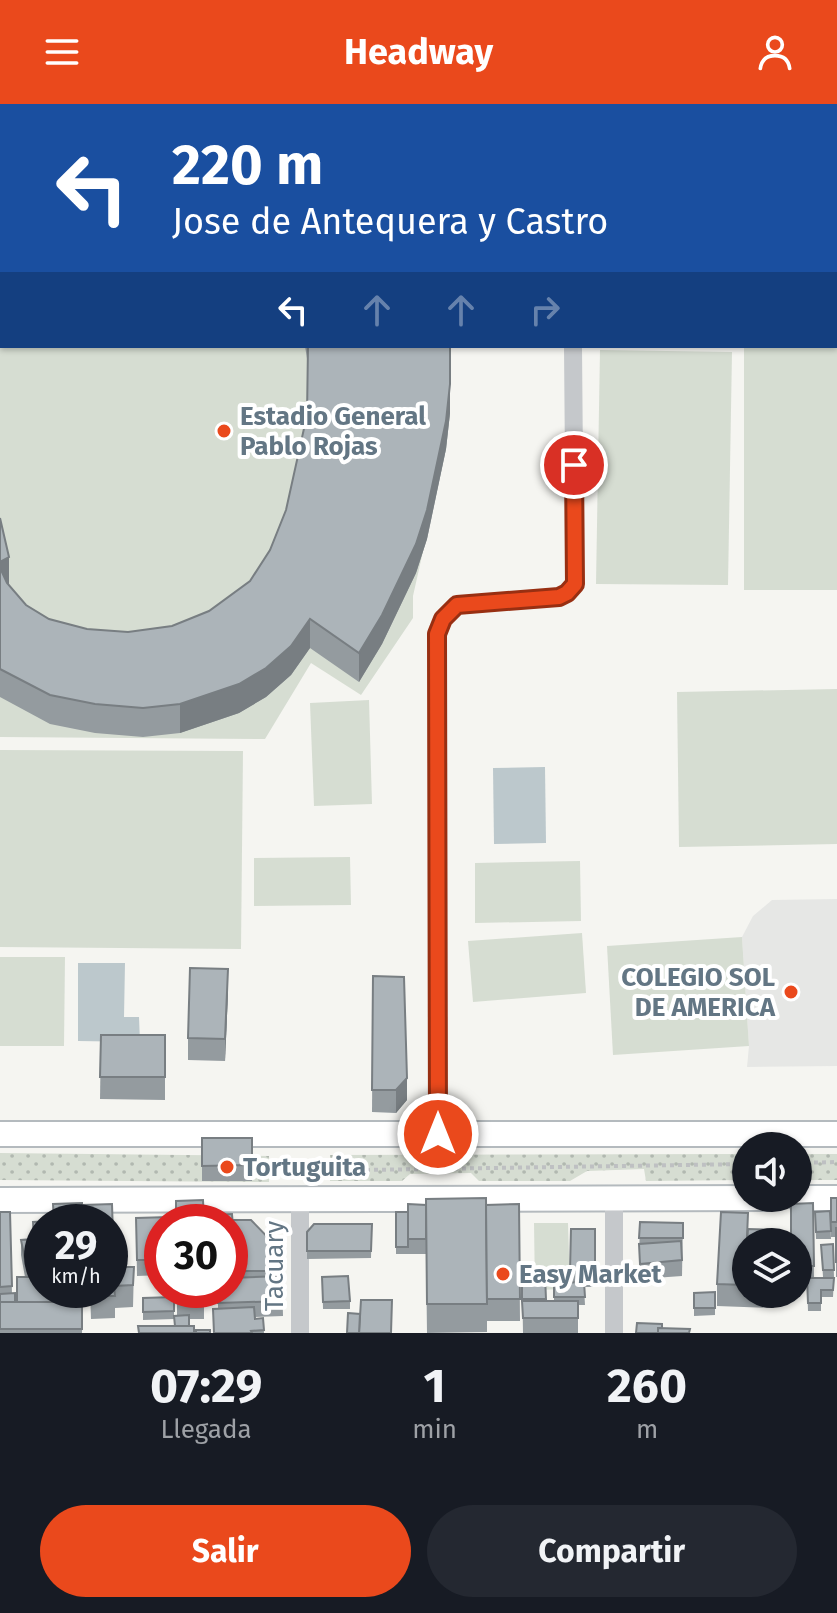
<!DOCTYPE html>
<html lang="es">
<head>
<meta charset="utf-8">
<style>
  :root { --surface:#171b24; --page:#242831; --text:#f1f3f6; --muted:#9ea1a6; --accent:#ea491c }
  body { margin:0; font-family:"Fira Sans",sans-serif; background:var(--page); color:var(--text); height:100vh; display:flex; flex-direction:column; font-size:30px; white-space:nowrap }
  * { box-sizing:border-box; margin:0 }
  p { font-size:26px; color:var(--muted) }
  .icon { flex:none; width:44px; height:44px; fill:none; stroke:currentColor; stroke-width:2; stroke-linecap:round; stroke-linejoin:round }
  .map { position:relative; height:1229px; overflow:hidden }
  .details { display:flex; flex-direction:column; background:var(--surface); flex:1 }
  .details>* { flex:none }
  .top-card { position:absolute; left:0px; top:0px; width:838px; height:244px; box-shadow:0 2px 6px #0004; background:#1a4fa0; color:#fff; overflow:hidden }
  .fabs { position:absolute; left:732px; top:1028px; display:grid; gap:16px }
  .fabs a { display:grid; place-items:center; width:80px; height:80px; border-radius:50%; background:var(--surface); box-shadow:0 2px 6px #0004; font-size:40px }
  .speed { position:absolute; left:24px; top:1100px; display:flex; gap:16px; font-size:40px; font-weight:700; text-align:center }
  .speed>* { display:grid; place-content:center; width:104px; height:104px; border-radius:50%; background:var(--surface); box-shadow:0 2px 6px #0004; line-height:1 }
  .speed small { font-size:20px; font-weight:400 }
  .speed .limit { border:12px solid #d22; background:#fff; color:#111 }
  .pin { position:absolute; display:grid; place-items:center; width:68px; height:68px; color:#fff; margin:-34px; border:4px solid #fff; border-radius:50%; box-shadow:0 2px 8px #0007 }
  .me { position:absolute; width:88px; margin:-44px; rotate:0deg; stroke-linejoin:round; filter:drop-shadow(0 0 6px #0008) }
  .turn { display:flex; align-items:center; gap:28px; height:168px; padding:0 40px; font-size:36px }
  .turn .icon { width:104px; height:104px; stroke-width:2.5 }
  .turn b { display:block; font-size:56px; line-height:68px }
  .lanes { display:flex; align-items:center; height:76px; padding:0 40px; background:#0003; justify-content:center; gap:40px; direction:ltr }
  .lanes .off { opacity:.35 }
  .eta { display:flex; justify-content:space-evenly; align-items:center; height:136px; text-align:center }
  .eta b { font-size:48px; font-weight:700; line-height:56px }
  .cta { display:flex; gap:16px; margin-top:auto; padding:16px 40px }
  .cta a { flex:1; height:92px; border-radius:48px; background:var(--accent); color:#fff; font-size:32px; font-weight:700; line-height:92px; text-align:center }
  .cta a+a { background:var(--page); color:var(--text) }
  header { display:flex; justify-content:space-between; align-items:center; height:104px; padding:0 40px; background:var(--accent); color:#fff; font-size:36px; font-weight:700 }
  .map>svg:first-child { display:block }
</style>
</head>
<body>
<header><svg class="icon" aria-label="menu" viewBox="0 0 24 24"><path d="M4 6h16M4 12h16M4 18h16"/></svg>Headway<svg class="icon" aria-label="person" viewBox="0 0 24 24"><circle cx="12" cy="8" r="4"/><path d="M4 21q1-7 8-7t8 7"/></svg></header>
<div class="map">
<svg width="837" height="1229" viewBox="0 0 837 1229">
  <defs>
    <pattern id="park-dots" width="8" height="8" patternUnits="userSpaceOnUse" patternTransform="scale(2)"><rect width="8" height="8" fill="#d6ddd2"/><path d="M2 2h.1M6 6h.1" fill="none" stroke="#b1b8b0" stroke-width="1.8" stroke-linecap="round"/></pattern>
  </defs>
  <rect width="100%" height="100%" fill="#f5f5f1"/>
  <path fill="#e6e7e5" d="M837,795V962L747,963L749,942L742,833L753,812L772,796Z"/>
  <g fill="url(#park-dots)">
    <path d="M0,1049L269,1052V1078L0,1076Z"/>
    <path d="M746,1050V1076L646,1077L644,1065L587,1067L570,1077H479L471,1069L410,1070L402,1077H330V1051Z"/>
    <rect x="798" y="1050" width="39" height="26"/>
  </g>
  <g fill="#d6ddd2">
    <path d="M0,26H2V242H448L450,309L446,345L413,492V514L361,591L311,559L265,635L0,633Z"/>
    <path d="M837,200V486H744V242H836Z"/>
    <path d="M600,246L732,248L728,481L596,480Z"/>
    <path d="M837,585V740L679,743L677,588Z"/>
    <path d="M369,596L372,700L314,702L310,599Z"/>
    <path d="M0,646L243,647L241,845L0,843Z"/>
    <path d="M350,753L351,801L254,802V754Z"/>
    <path d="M580,757L581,817L475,819V759Z"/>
    <path d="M582,829L586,889L473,898L468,837Z"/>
    <path d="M742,833L749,942L613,951L607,842Z"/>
    <path d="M0,853H65L64,942H0Z"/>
    <path d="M534,1119H568L570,1185L535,1186Z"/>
  </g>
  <g fill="#bcc8cc">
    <path d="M545,663L546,739L494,740L493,664Z"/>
    <path d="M78,859H125L124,913H139L140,938L78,937Z"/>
  </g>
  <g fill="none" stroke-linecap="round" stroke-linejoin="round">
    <defs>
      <g id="secondary">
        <path d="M0,1L440,0"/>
        <path d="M0,1030H837"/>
        <path d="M798,1094H837"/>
        <path d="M0,1096L769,1094"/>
      </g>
    </defs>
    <use href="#secondary" stroke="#b4babe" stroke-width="28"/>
    <g stroke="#bec0c2" stroke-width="4" stroke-dasharray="4 4" stroke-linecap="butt">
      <path d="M798,1059L837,1058"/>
      <path d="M366,1066L746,1060"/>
    </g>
    <g stroke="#c5c8cb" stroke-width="18">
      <path d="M573,2V0"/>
      <path d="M438,1030L437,530L443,515L457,501L559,493L567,489L575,480L573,242"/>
      <path d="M614,1094V1229"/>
      <path d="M300,1096V1229"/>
    </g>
    <use href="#secondary" stroke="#fff" stroke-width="24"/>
  </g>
  <g fill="#949b9f">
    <path d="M837,0V152H836V2Z"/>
    <path d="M305,242H430L450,309L446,345L427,435L416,469L382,540L359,578L310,544L291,571L266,593L239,609L180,629L143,633L95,629L50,620L0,593V414L9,482L26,501L49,515L87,525L128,528L172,522L209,507L250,477L270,446L286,406L307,311L308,261Z"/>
    <path d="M373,872L407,996L396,1009L372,1008Z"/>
    <path d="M228,888L225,957L188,956V934Z"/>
    <path d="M101,931H165V996L100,995Z"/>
    <rect x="202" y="1034" width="50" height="43"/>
    <path d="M831,1094H837V1173H836V1133H831Z"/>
    <path d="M813,1099L814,1174H834L833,1193H821V1207H808L807,1177H798V1138Z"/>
    <path d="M519,1100L520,1217H487V1228L427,1229L426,1150H396V1108L486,1101Z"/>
    <path d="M830,1107L831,1135H816L815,1108Z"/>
    <path d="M0,1108H10L12,1190L15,1198H17L25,1173L21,1151V1136L33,1135V1118H42V1186L51,1198H54V1186H83L82,1229H0Z"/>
    <path d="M136,1114L162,1118V1171L137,1172Z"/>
    <path d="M230,1118L233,1124L279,1145V1172H282L283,1212L255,1213V1215L263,1214L264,1229H214L213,1205H218V1186L233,1174V1132H230Z"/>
    <path d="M640,1118L683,1119L682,1172L640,1175L639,1155Z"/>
    <path d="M372,1120L371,1154L307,1155V1128Z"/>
    <path d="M571,1125H595V1183H584L585,1201H578V1229H523L522,1172H545L546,1197H554V1179L570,1178Z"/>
    <path d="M746,1138V1190H774V1204L717,1202V1180Z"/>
    <path d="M833,1140L834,1173H823L821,1141Z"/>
    <path d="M114,1163H134L133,1203L115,1204V1214L91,1215L90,1186H110Z"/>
    <path d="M322,1173L350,1197V1205H323Z"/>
    <path d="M177,1186H204V1215H189V1222H174L177,1211Z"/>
    <path d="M715,1188V1211L694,1212V1189Z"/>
    <path d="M174,1193V1215L143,1216V1194Z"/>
  </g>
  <g fill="#787e82">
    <path d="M2,197V226L0,233V204Z"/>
    <path d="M450,280V309L446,345L427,435L416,469L382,540L359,578V549Z"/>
    <path d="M9,453V482L0,486V458Z"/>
    <path d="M310,515V544L291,571L266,593L239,609L180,629V600Z"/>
    <path d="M228,865V888L225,957V935Z"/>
    <path d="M407,974V996L396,1009V986Z"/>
  </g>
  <g fill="#acb4b9" stroke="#787e82" stroke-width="2">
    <path d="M101,0H186L194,2H94Z"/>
    <path d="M753,0H837V123L836,2H753Z"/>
    <path d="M2,59V197L0,204V61Z"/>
    <path d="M308,242H430L431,243L450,242V280L446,317L427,406L416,440L382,511L359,549L310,515L291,542L266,564L239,580L180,600L143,604L95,600L50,591L0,565V464L7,479L26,501L49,515L87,525L128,528L172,522L209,507L250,477L270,446L286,406L307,311Z"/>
    <path d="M0,414L9,453L0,458Z"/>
    <path d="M190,864L228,865L225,935L188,934Z"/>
    <path d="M373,872L404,873L407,974L396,986H372Z"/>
    <path d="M101,931H165V973H100Z"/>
    <path d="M202,1034H252V1061L202,1062Z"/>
    <path d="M486,1094L487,1200H427L426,1095Z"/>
    <rect x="831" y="1094" width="6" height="24"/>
    <path d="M203,1096L204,1118H176V1097Z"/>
    <path d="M82,1099V1118H54L53,1100Z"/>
    <path d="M813,1099L814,1162H798V1138H791V1100Z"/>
    <path d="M112,1100L114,1162H110V1118H84L83,1101Z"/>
    <path d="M408,1100L426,1101V1135H408Z"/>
    <path d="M519,1100L520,1195H487L486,1101Z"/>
    <path d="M830,1107L831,1127L816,1128L815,1108Z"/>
    <path d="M0,1108H10L12,1182L0,1183Z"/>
    <rect x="396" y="1108" width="12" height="35"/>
    <path d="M721,1108L748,1109L745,1181L717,1180Z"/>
    <path d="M232,1110L233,1124H230V1118H207L206,1111Z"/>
    <path d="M169,1113V1118H162V1156H137L136,1114Z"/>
    <path d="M233,1116H251L279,1145V1167H233Z"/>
    <path d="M50,1117L42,1118V1160L26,1161L21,1136L34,1135L33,1118Z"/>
    <path d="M640,1118L683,1119V1134H639Z"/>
    <path d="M314,1120H372L371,1147H307V1128Z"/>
    <rect x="836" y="1124" width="1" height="34"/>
    <path d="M571,1125H595V1167H570Z"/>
    <path d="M748,1125L776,1126V1138H747Z"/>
    <path d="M681,1137L682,1156L640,1160L639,1140Z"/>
    <path d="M833,1140L834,1166H823L821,1141Z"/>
    <path d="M746,1159V1188H745Z"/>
    <path d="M110,1163H134L133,1181L114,1182L115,1192H91V1186H110Z"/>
    <path d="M282,1172L283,1197L218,1199V1186H230V1174Z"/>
    <path d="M348,1172L350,1197L323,1198L322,1173Z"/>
    <path d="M522,1172H545L546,1195H522Z"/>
    <path d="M17,1173H42V1186H51V1198H17Z"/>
    <path d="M807,1174H834L833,1186H821V1199H808Z"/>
    <path d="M584,1178L585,1193H554V1179Z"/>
    <rect x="54" y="1186" width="28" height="12"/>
    <path d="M177,1186H204V1192L177,1193Z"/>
    <path d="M715,1188V1204H694V1189Z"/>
    <path d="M15,1189V1198H0V1190Z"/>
    <path d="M174,1193V1207L143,1208V1194Z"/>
    <path d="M361,1196H392L391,1229H359Z"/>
    <path d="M522,1197H578V1214H523Z"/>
    <rect x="0" y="1198" width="82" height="27"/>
    <path d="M254,1203L255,1215L263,1214L264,1226L251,1227L252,1229H214L213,1205Z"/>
    <path d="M348,1209L360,1210L359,1229H347Z"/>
    <path d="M189,1211V1222H175L174,1212Z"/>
    <path d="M637,1219L662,1220V1224H658V1229H636Z"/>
    <path d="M138,1222H194V1229H139Z"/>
    <path d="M658,1224L690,1225L689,1229H658Z"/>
    <rect x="196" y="1226" width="14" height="3"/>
  </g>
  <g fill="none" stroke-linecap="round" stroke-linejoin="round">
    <defs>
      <path id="route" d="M438,1030L437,530L443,515L457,501L559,493L567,489L575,480L574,361"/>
    </defs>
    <use href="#route" stroke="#982f12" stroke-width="20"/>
    <use href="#route" stroke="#ea491c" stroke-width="14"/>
  </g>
  <g fill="#ea491c" stroke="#fff" stroke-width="3">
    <circle cx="224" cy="327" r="8"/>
    <circle cx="791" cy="888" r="8"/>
    <circle cx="227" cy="1063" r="8"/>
    <circle cx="503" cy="1170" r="8"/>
  </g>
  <g text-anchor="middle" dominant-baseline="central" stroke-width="8" stroke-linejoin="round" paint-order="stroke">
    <g font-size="26" font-weight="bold" fill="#637684" stroke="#fff" text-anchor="start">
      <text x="240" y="312">Estadio General<tspan x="240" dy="30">Pablo Rojas</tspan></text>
      <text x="775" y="873" text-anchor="end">COLEGIO SOL<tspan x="775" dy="30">DE AMERICA</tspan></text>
      <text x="243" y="1063">Tortuguita</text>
      <text x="519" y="1170">Easy Market</text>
    </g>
    <g font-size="26" fill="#637684" stroke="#fff">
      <text transform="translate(274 1162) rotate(-90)">Tacuary</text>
    </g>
  </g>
</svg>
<div class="fabs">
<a><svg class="icon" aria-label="sound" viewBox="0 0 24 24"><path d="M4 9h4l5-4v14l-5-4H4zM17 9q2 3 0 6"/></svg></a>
<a><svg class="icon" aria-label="layers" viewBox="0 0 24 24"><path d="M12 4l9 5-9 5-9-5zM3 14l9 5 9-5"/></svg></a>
</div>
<div class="speed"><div>29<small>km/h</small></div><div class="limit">30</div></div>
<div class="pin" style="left:574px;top:361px;background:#d93025"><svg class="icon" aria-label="arrive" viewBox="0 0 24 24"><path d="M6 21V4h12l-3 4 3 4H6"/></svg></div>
<svg class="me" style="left:438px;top:1030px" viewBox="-20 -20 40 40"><circle r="17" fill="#ea491c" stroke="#fff" stroke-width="3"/><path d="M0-11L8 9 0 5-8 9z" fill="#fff"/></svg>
<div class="top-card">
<div class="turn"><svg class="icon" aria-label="left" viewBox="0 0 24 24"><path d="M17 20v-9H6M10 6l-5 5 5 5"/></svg><div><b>220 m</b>Jose de Antequera y Castro</div></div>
<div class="lanes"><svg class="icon" aria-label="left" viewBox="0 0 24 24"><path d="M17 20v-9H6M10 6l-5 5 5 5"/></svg><svg class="icon off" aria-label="ahead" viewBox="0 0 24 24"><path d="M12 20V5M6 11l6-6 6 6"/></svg><svg class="icon off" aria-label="ahead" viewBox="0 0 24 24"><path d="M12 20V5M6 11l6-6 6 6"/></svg><svg class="icon off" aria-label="right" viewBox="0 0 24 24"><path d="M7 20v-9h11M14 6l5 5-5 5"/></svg></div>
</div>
</div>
<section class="details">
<div class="eta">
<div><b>07:29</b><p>Llegada</p></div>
<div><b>1</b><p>min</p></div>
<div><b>260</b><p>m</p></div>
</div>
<div class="cta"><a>Salir</a><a>Compartir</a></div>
</section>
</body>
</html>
